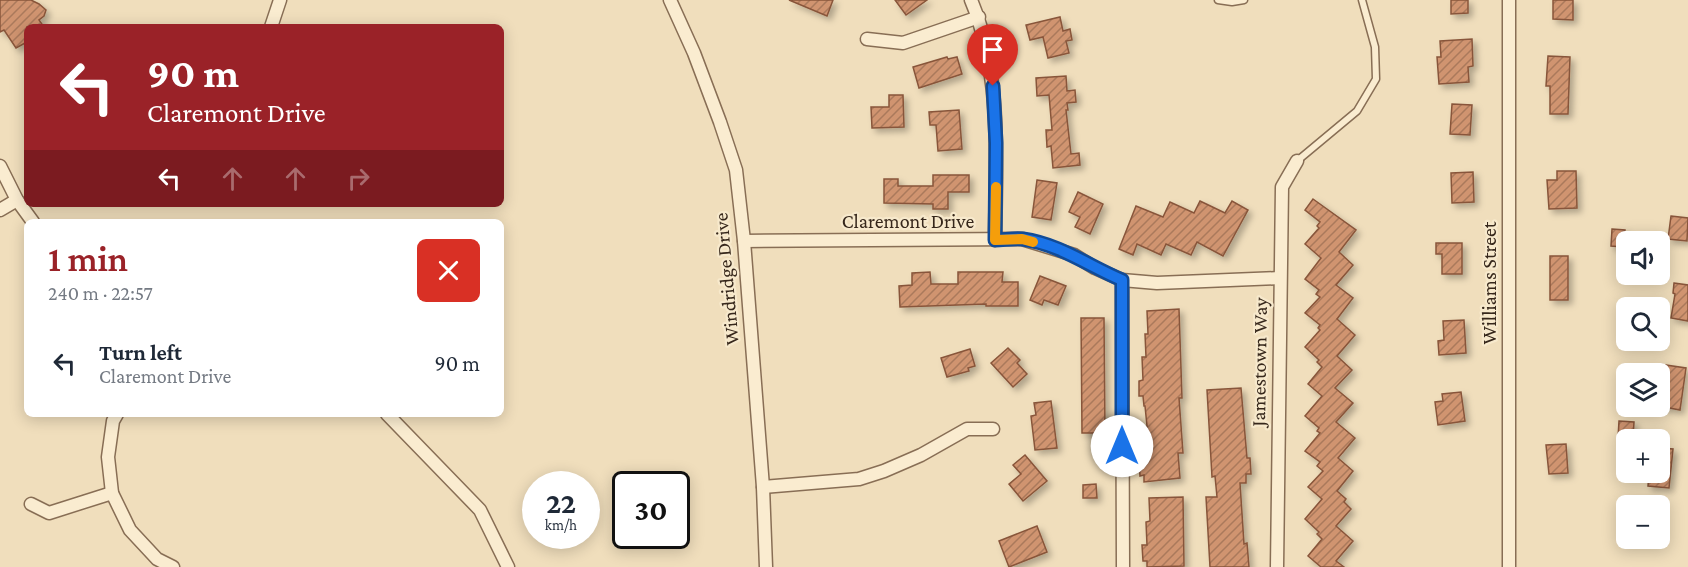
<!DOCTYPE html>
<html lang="en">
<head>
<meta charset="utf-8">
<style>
  :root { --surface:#fff; --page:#f2f2f3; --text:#1f2937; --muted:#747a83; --accent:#9a2228 }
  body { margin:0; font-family:"Crimson Pro",serif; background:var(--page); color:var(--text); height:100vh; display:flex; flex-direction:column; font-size:22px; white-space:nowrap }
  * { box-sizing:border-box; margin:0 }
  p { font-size:20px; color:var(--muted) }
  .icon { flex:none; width:33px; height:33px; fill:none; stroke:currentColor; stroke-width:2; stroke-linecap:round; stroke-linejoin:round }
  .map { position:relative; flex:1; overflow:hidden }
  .drawer { position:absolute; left:24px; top:219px; width:480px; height:198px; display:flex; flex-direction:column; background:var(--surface); border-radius:9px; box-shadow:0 3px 15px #0003 }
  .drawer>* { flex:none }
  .guide { position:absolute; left:24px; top:24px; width:480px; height:183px; border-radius:9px; box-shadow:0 3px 15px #0003; background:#9a2228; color:#fff; overflow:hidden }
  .tools { position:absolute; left:1616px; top:231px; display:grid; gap:12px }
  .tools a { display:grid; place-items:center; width:54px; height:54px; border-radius:9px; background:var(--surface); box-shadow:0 3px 15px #0003; font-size:30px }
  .speed { position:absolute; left:522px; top:471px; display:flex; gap:12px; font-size:30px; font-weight:700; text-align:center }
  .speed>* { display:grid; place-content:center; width:78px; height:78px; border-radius:50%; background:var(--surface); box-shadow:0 3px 15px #0003; line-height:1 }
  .speed small { font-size:15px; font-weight:400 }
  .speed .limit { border:3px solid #111; border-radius:9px; background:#fff; color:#111 }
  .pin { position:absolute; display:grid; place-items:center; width:51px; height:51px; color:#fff; margin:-62px -26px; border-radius:50% 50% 50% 0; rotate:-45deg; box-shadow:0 0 6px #0007 }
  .pin .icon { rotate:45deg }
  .me { position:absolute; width:66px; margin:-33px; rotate:0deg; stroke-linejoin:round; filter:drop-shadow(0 0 4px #0008) }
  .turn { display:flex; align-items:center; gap:21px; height:126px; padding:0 24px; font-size:27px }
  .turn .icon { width:78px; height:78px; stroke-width:2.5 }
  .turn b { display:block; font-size:42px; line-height:51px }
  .lanes { display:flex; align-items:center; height:57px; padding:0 24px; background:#0003; justify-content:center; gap:30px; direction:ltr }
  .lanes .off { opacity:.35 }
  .round { display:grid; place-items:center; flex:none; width:63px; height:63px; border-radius:9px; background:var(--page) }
  .summary { display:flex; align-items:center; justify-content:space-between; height:102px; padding:0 24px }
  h1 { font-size:36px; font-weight:600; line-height:45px; color:var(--accent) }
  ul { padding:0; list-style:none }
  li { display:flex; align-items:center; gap:18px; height:84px; padding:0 24px }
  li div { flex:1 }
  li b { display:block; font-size:22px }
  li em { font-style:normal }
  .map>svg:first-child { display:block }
</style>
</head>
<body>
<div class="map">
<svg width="1688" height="567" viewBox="0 0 1688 567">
  <defs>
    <pattern id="building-hatch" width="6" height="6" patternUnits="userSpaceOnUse" patternTransform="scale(1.5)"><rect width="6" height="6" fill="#d09470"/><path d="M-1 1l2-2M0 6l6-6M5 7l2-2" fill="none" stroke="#aa795b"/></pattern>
    <filter id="shadow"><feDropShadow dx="4" dy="4" stdDeviation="3" flood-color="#0004"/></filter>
  </defs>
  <rect width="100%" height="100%" fill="#f0debc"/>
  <g fill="url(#building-hatch)" stroke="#88553a" stroke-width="1.5" filter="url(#shadow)">
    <path d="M0,0H31L39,4L46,10L44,16L39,20L44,27H27V42L16,48L4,30L0,32Z"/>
    <path d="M789,0H833L827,16Z"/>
    <path d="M895,0H927L906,15Z"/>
    <path d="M1451,0H1468V13L1451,14Z"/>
    <path d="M1553,0H1573V20L1553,19Z"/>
    <path d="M1060,17L1063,31L1070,29L1072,40L1066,41L1069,53L1048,58L1043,37L1030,40L1026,25Z"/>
    <path d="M1472,39L1473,66L1468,67L1469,82L1439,84L1437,57H1441L1440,41Z"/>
    <path d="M1548,56L1570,57L1568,114H1550V86H1546Z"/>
    <path d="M947,57L948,59L957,57L962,74L919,88L913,67Z"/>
    <path d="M1066,76L1067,91L1075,90L1076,102L1067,103L1068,110H1066L1071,154L1079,153L1080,165L1053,168L1051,146L1047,147L1046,130H1052L1049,95L1037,96L1036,78Z"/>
    <path d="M889,95H903L904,127L872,128L871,107H889Z"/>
    <path d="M1452,104L1472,105L1470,135L1450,134Z"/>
    <path d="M959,110L962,149L938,151L936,125H930L929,112Z"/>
    <path d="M1557,171H1576L1577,208L1549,209L1547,180H1557Z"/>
    <path d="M1473,172L1474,202L1452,203L1451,173Z"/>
    <path d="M933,175H969V192H948V209H933V204L884,203V179H898V186H933Z"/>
    <path d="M1037,180L1057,183L1051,220L1032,217Z"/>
    <path d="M1078,192L1103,204L1090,234L1075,227L1080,217L1069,212Z"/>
    <path d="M1313,199L1356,230L1339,252L1353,265L1336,285L1353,298L1337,319L1355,335L1337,356L1352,370L1335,388L1353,403L1336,422L1355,438L1338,458L1353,471L1337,491L1346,499L1344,502L1351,509L1336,526L1353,541L1336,561L1344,567H1321L1308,556L1322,539L1317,534L1319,532L1305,519L1322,499L1308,487L1323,471L1317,466L1320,462L1305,451L1320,433L1317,431L1319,428L1305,416L1322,396L1308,384L1322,367L1317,362L1319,360L1305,347L1320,330L1318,328L1320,325L1305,313L1320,297L1316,294L1319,290L1305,279L1321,258L1305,244L1319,228L1317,226L1320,222L1305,210Z"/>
    <path d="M1200,201L1225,213L1232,201L1248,210L1223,256L1197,242L1191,255L1166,244L1161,255L1137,244L1133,255L1119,249L1136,206L1163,217L1170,202L1194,213Z"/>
    <path d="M1671,216L1688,218L1687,241L1668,239Z"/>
    <path d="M1612,229L1625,230L1623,247L1611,246Z"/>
    <path d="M1436,243H1462V274H1442V254H1436Z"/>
    <rect x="1550" y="256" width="18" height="44"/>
    <path d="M930,272L931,284H958V272H1003L1002,282H1018V306H986V304L900,307L899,286L912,285V273Z"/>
    <path d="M1040,276L1066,286L1058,305L1044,300L1042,305L1030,300Z"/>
    <path d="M1674,283L1688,285V321L1671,318L1675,294L1673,293Z"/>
    <path d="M1179,309L1182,398H1179L1183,453H1178L1180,478L1144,482V475L1140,476L1139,460H1143L1141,437L1148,436L1145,406H1144L1143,396H1139V381L1143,380L1142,357H1146L1145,334H1148L1147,311Z"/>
    <path d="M1081,318H1104L1105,433H1082Z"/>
    <path d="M1464,320L1466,353L1439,355L1438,341L1444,340L1443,321Z"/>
    <path d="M1008,348L1020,360L1017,363L1027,374L1013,387L991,363Z"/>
    <path d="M970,349L975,366L968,368L969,371L947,377L941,358Z"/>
    <path d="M1659,364L1686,368L1680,410L1659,406L1663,381L1659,380Z"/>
    <path d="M1241,388L1247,458H1250L1251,474H1246V483H1240L1244,544L1247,543L1249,567H1210L1206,497H1217L1215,476L1212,477L1207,390Z"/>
    <path d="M1461,392L1465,421L1438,425L1435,402L1443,401L1442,394Z"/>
    <path d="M1051,401L1057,448L1035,450L1031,416L1036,415L1034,403Z"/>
    <path d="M1619,421L1634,422L1633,439L1618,438Z"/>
    <path d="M1566,444L1568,473L1549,474L1546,445Z"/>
    <path d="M1659,448L1673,449L1669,488L1648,486L1649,472H1659Z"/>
    <path d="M1025,455L1047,481L1023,501L1009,484L1021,474L1013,465Z"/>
    <path d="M1096,484L1097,498H1083V485Z"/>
    <path d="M1183,497L1184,566L1147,567V561H1143L1142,545H1147L1146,522L1150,521L1149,498Z"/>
    <path d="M1037,526L1047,552L1009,567L999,541Z"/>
  </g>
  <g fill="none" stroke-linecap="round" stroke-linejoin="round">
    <defs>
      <g id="lane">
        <path d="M1218,0L1232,2L1244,0"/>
        <path d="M1297,161L1357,111L1376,79L1375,47L1362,0"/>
      </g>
      <g id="street">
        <path d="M670,0L694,53L720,122L736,170L744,241L763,487L766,567"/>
        <path d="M971,0C1002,73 996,162 995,240"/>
        <path d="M271,27L280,0"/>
        <path d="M867,39L903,43L979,17"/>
        <path d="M0,166L17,200L33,222"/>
        <path d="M0,210L17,200"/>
        <path d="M744,241L1022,239L1074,255L1095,268L1122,280L1157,283L1280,278"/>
        <path d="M1122,280L1123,567"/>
        <path d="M117,414L113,421L108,457L112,493L130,530L157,559L173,567"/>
        <path d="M387,414L480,510L508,567"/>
        <path d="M763,487L859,479L884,471L921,455L967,429H993"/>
        <path d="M31,504L49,513L112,493"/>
        <path d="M1277,567L1282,187L1297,161"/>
        <path d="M1509,567V0"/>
      </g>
    </defs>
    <use href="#lane" stroke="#886e55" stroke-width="9"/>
    <use href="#street" stroke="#886e55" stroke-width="15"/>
    <use href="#lane" stroke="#faecd0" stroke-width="6"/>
    <use href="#street" stroke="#faecd0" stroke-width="12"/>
  </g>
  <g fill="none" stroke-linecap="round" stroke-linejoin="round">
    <defs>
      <path id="route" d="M993,86L996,143L995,240C1004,240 1014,238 1023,239C1059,244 1089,266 1122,280V446"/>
    </defs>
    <use href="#route" stroke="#114b97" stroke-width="15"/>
    <use href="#route" stroke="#1a73e8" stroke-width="10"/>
    <path stroke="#f59e0b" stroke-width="10" d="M996,187L995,240L1022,239L1033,242"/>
  </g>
  <g text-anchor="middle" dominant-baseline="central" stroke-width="4.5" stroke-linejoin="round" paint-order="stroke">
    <g font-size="20" fill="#36271b" stroke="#f7e9cc">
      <text x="908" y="221">Claremont Drive</text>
      <text transform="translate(726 279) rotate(-95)">Windridge Drive</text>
      <text transform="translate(1489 283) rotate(-90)">Williams Street</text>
      <text transform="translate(1259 362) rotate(-89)">Jamestown Way</text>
    </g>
  </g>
</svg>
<div class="tools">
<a><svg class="icon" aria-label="sound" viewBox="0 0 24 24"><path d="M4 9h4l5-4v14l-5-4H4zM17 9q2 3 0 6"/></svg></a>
<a><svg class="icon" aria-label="search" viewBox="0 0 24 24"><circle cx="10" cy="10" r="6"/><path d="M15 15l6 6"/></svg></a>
<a><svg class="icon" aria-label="layers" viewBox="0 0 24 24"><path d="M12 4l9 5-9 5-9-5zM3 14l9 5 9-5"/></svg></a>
<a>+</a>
<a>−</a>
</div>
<div class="speed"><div>22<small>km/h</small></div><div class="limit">30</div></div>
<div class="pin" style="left:993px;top:86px;background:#d93025"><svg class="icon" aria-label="arrive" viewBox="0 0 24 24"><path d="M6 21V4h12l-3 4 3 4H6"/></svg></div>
<svg class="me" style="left:1122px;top:446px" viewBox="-20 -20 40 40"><circle r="19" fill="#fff"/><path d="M0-13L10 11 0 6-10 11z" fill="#1a73e8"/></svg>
<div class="guide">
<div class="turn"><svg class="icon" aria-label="left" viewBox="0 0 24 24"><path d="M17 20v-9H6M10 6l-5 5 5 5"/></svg><div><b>90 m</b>Claremont Drive</div></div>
<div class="lanes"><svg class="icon" aria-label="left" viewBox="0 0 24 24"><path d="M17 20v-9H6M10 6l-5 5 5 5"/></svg><svg class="icon off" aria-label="ahead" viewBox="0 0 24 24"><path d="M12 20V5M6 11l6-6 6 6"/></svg><svg class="icon off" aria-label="ahead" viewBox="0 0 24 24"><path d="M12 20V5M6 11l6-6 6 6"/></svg><svg class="icon off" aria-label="right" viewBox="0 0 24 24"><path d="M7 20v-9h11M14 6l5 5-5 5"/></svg></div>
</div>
<section class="drawer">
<div class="summary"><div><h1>1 min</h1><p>240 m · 22:57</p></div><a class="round" style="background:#d93025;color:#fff"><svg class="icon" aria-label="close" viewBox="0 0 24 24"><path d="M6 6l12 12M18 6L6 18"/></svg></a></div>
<ul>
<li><svg class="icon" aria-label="left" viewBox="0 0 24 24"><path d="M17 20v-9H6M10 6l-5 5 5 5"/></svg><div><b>Turn left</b><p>Claremont Drive</p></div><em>90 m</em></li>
</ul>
</section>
</div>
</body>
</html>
